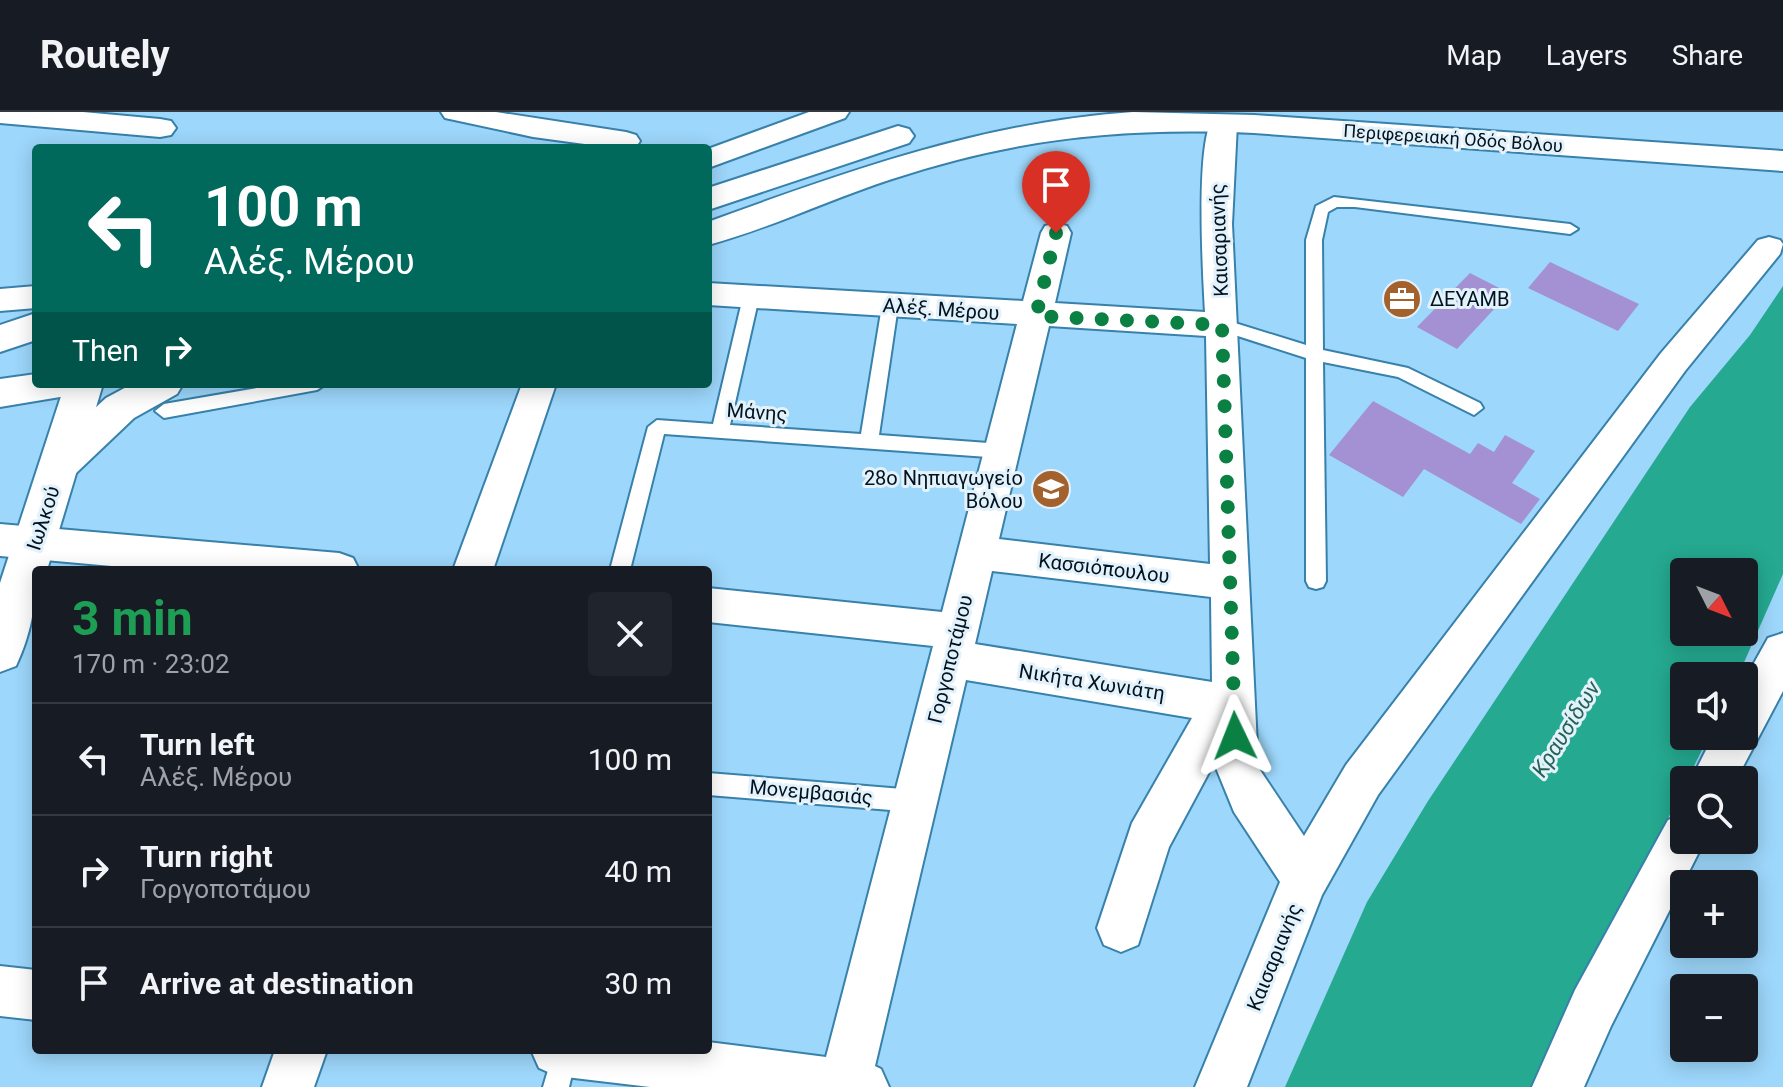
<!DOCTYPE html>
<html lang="en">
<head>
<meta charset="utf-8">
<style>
  :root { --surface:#171b24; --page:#20242c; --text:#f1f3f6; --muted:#9ea1a6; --line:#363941 }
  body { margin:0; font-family:Roboto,sans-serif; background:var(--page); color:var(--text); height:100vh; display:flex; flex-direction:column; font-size:30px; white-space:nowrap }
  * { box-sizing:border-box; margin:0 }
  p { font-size:26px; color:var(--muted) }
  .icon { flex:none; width:44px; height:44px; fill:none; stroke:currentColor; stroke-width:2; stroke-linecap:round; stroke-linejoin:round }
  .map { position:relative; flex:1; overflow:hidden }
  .sheet { position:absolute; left:32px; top:454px; width:680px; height:488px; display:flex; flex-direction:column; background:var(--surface); border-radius:8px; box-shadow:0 4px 20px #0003 }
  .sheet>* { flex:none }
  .banner { position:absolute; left:32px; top:32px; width:680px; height:244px; border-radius:8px; box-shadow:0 4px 20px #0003; background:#00695c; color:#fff; overflow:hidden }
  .needle { width:52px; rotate:132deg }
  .fabs { position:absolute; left:1670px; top:446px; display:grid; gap:16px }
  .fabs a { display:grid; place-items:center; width:88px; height:88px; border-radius:8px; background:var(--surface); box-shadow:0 4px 20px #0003; font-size:40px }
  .pin { position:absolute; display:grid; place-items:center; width:68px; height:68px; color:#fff; margin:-82px -34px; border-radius:50% 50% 50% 0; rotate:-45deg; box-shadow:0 0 8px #0007 }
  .pin .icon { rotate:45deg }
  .me { position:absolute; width:88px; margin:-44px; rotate:358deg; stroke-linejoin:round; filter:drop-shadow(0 0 6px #0008) }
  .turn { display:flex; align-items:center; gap:28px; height:168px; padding:0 40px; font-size:36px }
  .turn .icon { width:104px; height:104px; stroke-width:2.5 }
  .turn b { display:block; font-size:56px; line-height:68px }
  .then { display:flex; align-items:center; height:76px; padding:0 40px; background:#0003; gap:16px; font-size:30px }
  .round { display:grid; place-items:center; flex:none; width:84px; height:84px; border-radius:8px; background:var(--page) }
  .summary { display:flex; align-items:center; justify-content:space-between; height:136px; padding:0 40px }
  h1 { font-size:48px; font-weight:700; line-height:60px; color:#1e9e55 }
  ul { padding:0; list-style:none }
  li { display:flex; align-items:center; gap:24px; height:112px; padding:0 40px; border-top:2px solid var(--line) }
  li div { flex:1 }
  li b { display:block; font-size:30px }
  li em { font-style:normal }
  header { display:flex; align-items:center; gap:48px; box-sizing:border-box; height:112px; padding:0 40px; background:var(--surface); border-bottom:2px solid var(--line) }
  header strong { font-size:38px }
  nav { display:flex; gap:44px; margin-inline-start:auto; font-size:28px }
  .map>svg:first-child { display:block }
</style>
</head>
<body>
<header>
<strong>Routely</strong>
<nav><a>Map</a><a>Layers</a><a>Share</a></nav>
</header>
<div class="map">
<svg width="1783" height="975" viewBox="0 0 1783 975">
  <rect width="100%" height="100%" fill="#9dd7fb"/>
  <path fill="#25a990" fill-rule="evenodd" d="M1783,174V462L1738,564H1684V624H1709L1687,668H1684V674L1536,975H1285L1367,790L1428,689L1690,295L1750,223ZM1684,460H1744V520H1684Z"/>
  <g fill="#a491d3">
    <path d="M1550,150L1639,192L1618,219L1528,176Z"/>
    <path d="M1470,161L1509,181L1457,237L1417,215Z"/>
    <path d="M1373,289L1470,342L1478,331L1494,340L1505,323L1535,339L1512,371L1540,387L1521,412L1424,357L1403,385L1329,343Z"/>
  </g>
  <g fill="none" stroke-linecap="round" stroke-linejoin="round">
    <defs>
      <g id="lane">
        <path d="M1334,85L1570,112L1578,117L1570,122L1355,95H1337L1328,100L1322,128L1323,238L1408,256L1480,291L1483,296L1474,303L1398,265L1323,250L1326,469L1323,475L1316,477L1309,475L1306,469V246L1216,217L1214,213L1222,207L1306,233V128L1316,94Z"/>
        <path d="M751,179L759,185L730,313L861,322L882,194L890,188L898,194L879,323L1002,332L1011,339L1002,346L664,322L630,458H610L648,315L657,308L713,312L743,185Z"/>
        <path d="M280,272H326L317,278L164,306L155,299L164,292Z"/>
        <path d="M708,661L915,678L923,681L926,689L923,697L915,700L708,683Z"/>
        <path d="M554,938H578L569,975H543Z"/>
      </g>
      <g id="street">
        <path d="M441,0H496L626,20L636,23L640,29L636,35L614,36L533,25L445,6Z"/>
        <path d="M809,0H849L845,6L708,56V37Z"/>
        <path d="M1223,4L1233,6L1237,12L1232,112L1258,655L1304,724L1346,653L1661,241L1758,128L1769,125L1780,128L1783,132L1780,142L1685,259L1378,683L1322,783L1247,975H1195L1280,770L1234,700L1214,651L1169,735L1138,833L1121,840L1104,833L1097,816L1132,711L1192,606L966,568L875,954L881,957L889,975H650L557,964L539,956L531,938H708V930L826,945L933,534L708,510V476L942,500L1017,212L708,193V171L1023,189L1041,121L1045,114L1056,111L1067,114L1071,121L1055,191L1205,200C1203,164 1195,32 1213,6ZM1049,214L1206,224L1210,452L999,427ZM992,459L1211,485L1212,570L975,532Z"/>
        <path d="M36,174V196L0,199V177Z"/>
        <path d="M522,272H556L493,458H453Z"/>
        <path d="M0,412L339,441L353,446L359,458H156L0,444Z"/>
        <path d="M1783,521V579L1736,668H1691L1713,624H1744V569L1768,526Z"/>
        <path d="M1684,701V728H1705L1611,914L1584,975H1532L1575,878L1668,708Z"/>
        <path d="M0,854L36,858V908L0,904Z"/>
        <path d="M275,938H327L314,975H262Z"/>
      </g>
      <g id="secondary">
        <path d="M0,0H83L160,7L171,9L176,16L171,23L160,25L0,11Z"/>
        <path d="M65,272H103L47,458H36C36,493 31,522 16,554L0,560V471Z"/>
      </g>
      <g id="primary">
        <path d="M1133,0L1254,3L1783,39V59L1254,21C1122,15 1017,26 892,67C830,87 771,116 708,133V110C847,59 985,10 1133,0Z"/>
        <path d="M898,14L909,17L914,24L909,31L708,98V76Z"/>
        <path d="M36,201V228L0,240V213Z"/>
        <path d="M36,262V272H84L78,282L0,295V267Z"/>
        <path d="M132,272H183L177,282L134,306L74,363L60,368L46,363L40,352L46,341L106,286Z"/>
      </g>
    </defs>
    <use href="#lane" stroke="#3781ab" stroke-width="4"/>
    <use href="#street" stroke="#3781ab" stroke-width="4"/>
    <use href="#secondary" stroke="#3781ab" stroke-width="4"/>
    <use href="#primary" stroke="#3781ab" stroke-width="4"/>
    <use href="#lane" fill="#fff" fill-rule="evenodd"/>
    <use href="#street" fill="#fff" fill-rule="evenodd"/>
    <use href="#secondary" fill="#fff" fill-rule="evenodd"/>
    <use href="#primary" fill="#fff" fill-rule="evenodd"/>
  </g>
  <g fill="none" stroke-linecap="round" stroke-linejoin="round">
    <path stroke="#0b8043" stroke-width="14" stroke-dasharray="0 25.2" d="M1056,121L1036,204L1222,213L1235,624"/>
  </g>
  <defs>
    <symbol id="office-disc" viewBox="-11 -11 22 22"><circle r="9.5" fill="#a3622d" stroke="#e3f1fb"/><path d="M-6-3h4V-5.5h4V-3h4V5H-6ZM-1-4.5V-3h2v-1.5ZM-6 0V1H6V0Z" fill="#fff"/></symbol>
    <symbol id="school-disc" viewBox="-11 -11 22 22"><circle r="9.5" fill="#a3622d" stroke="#e3f1fb"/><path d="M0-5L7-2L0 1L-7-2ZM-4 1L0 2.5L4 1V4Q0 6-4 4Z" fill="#fff"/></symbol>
  </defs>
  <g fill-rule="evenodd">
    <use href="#office-disc" x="1380" y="165" width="44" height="44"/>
    <use href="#school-disc" x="1029" y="355" width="44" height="44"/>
  </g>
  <g text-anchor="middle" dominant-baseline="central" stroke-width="6" stroke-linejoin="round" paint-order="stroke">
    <g font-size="18" fill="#001320" stroke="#e3f1fb">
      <text transform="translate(1453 26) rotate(4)">Περιφερειακή Οδός Βόλου</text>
    </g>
    <g font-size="20" fill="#001320" stroke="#e3f1fb">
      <text transform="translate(1219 128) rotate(-92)">Καισαριανής</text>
      <text transform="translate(941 197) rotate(4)">Αλέξ. Μέρου</text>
      <text transform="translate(757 300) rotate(4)">Μάνης</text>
      <text transform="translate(43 406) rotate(-72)">Ιωλκού</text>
      <text transform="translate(1104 456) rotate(7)">Κασσιόπουλου</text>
      <text transform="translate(950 547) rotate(-76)">Γοργοποτάμου</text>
      <text transform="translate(1092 570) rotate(9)">Νικήτα Χωνιάτη</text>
      <text transform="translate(811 680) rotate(5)">Μονεμβασιάς</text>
      <text transform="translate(1274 845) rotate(-68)">Καισαριανής</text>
    </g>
    <g font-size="20" fill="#001320" stroke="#e3f1fb" text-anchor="start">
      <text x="1430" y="187">ΔΕΥΑΜΒ</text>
      <text x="1023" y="366" text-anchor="end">28ο Νηπιαγωγείο<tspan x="1023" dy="23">Βόλου</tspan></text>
    </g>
    <g font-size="22" font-style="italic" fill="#226355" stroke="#e3f1fb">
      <text transform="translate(1566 617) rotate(-58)">Κραυσίδων</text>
    </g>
  </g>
</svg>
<div class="fabs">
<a><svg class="needle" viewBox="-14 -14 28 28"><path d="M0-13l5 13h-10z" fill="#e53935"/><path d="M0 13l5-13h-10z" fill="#9ea1a6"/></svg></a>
<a><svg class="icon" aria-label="sound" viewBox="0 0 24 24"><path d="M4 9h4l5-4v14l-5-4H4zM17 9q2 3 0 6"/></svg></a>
<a><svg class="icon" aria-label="search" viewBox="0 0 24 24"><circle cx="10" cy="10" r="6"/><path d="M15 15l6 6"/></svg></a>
<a>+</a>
<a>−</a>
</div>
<div class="pin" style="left:1056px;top:121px;background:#d93025"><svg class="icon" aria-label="arrive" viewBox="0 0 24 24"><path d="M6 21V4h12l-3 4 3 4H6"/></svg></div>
<svg class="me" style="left:1235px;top:624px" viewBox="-20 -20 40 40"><path d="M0-17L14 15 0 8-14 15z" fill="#0b8043" stroke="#fff" stroke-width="4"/></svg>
<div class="banner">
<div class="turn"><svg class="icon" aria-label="left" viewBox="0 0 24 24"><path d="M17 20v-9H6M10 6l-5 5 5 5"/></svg><div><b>100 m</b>Αλέξ. Μέρου</div></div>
<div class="then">Then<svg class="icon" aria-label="right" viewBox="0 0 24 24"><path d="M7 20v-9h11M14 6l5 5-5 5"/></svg></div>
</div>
<section class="sheet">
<div class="summary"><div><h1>3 min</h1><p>170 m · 23:02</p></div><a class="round"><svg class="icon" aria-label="close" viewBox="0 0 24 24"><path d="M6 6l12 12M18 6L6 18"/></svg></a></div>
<ul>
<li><svg class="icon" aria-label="left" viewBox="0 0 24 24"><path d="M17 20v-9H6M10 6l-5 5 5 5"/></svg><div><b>Turn left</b><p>Αλέξ. Μέρου</p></div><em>100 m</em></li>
<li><svg class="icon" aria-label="right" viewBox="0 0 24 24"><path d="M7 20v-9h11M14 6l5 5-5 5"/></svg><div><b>Turn right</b><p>Γοργοποτάμου</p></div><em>40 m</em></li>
<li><svg class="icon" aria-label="arrive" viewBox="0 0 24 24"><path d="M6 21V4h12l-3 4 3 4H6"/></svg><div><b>Arrive at destination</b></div><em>30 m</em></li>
</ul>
</section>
</div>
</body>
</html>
